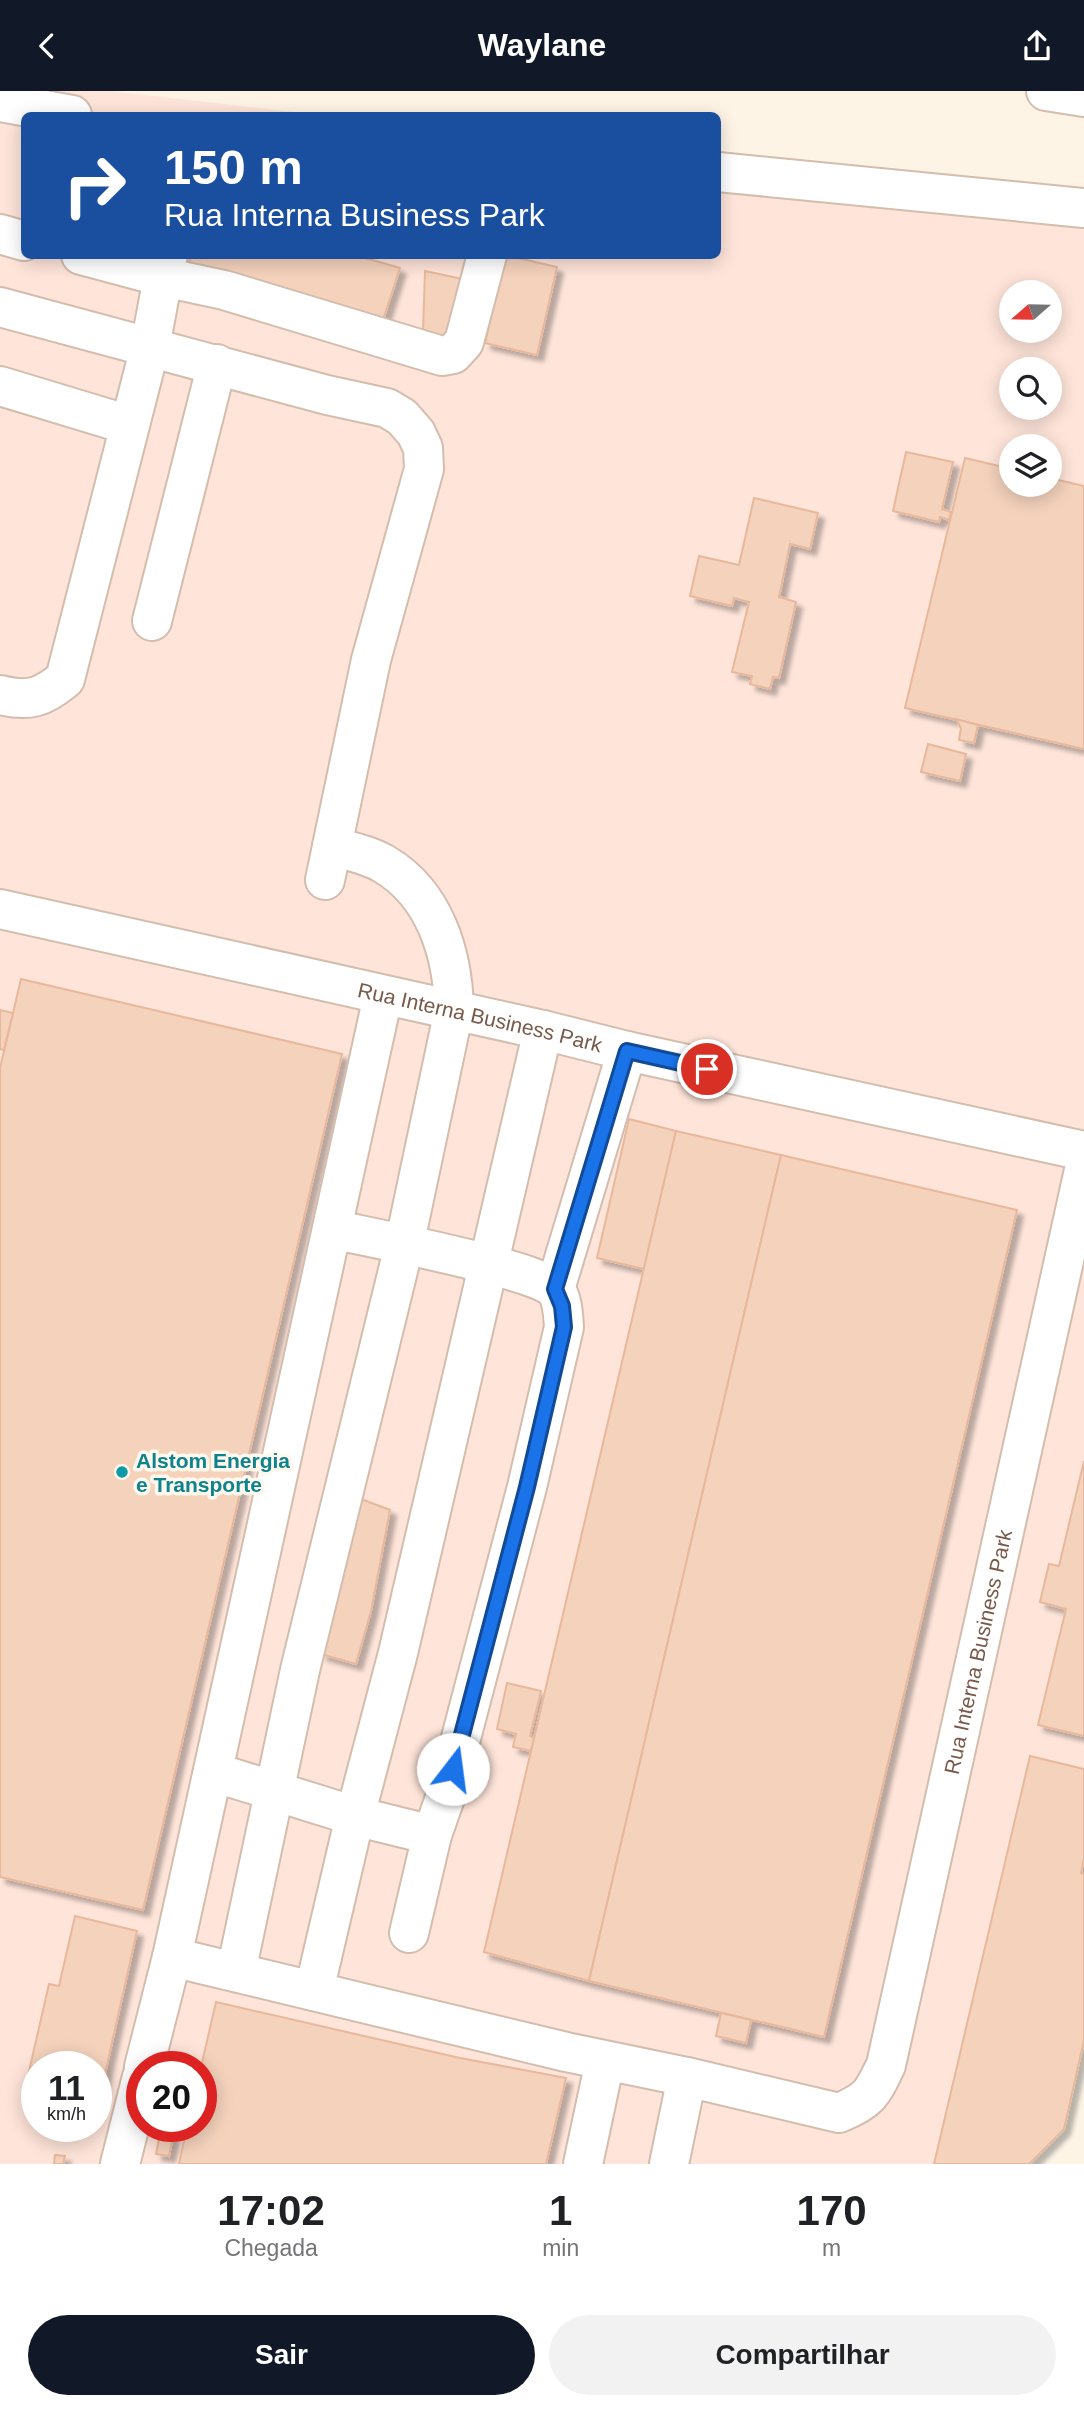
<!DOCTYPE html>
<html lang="pt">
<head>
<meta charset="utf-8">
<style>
  :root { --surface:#fff; --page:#f2f2f2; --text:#202124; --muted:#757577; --accent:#111827 }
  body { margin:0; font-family:Helvetica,sans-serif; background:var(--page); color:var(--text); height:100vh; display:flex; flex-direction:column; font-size:26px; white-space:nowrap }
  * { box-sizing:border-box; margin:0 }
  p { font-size:23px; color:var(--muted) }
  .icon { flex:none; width:38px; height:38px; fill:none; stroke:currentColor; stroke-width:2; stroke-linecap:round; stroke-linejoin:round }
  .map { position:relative; height:2073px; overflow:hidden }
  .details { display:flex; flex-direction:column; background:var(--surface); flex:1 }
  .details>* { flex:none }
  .banner { position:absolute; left:21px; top:21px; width:700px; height:147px; border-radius:10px; box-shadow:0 4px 18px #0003; background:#1a4fa0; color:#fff; overflow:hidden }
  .needle { width:46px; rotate:250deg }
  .buttons { position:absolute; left:999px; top:189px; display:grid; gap:14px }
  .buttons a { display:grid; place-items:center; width:63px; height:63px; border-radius:50%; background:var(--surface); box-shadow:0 4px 18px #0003; font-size:35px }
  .speed { position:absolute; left:21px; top:1960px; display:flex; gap:14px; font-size:35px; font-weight:700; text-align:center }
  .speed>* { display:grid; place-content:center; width:91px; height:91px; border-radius:50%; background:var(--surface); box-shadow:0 4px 18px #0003; line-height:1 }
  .speed small { font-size:18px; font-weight:400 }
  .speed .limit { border:10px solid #d22; background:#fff; color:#111 }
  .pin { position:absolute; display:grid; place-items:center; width:60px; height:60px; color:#fff; margin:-30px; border:4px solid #fff; border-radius:50%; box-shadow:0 2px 7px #0007 }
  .me { position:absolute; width:77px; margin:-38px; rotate:15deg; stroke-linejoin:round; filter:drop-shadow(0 0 5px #0008) }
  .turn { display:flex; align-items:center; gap:24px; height:147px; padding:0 28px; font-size:32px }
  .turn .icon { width:91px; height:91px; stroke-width:2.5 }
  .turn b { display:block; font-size:49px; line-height:60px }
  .eta { display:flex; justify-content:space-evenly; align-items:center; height:119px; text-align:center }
  .eta b { font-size:42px; font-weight:700; line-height:49px }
  .primary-button { display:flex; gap:14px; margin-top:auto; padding:14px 28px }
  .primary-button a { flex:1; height:80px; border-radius:42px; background:var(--accent); color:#fff; font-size:28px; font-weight:700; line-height:80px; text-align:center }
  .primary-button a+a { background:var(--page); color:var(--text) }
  header { display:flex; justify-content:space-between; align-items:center; height:91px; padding:0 28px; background:var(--accent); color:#fff; font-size:32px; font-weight:700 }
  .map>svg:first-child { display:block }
</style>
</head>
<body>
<header><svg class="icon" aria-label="back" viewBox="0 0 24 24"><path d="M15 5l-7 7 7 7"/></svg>Waylane<svg class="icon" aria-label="share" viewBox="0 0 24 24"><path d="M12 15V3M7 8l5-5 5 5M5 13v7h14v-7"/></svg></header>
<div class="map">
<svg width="1084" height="2073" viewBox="0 0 1084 2073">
  <defs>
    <filter id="shadow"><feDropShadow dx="6" dy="6" stdDeviation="2" flood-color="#0004"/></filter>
  </defs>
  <rect width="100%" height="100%" fill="#fdf4e6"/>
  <path fill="#fee4d9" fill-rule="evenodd" d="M0,0H110L320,24H24V164H718V71L1084,114V1917L1016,2073H0ZM1012,201H1050V240H1012ZM1012,278H1050V317H1012ZM1012,355H1050V394H1012ZM37,1976H96V2035H37ZM142,1976H201V2035H142Z"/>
  <g fill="#f4d2bc" stroke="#e8b89c" stroke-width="2" filter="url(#shadow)">
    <path d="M191,164H355L400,177L381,235L186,186Z"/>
    <path d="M505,164L557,176L537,264L485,252Z"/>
    <path d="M425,180L477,191L452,248L423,240Z"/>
    <path d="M906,361L953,371L942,418L951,421L949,429L940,426L939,431L893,420Z"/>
    <path d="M965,367L1012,378V394H1050V387L1084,395V658L905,617Z"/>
    <path d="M754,407L818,422L810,458L790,453L779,506L796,511L779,587L773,586L770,598L750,593L752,585L732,581L749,511L734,507L732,515L690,505L699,465L739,474Z"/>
    <path d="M956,628L978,634L974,652L959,649L961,637Z"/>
    <path d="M928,653L966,663L960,690L921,681Z"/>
    <path d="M21,888L342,963L143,1819L0,1786V977Z"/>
    <path d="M0,919L13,922L4,959L0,958Z"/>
    <path d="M629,1028L676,1040L644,1178L597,1167Z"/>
    <path d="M676,1040L781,1064L589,1890L484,1861Z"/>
    <path d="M781,1064L1017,1119L824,1946L589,1890Z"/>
    <path d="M1084,1370V1645L1038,1634L1066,1518L1040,1511L1049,1473L1059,1475Z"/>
    <path d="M361,1408L390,1419L371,1520L356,1573L321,1563Z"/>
    <path d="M507,1592L541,1600L530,1645L534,1647L531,1660L513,1656L516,1643L497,1638Z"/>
    <path d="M1030,1665L1084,1678V1767L1081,1782L1084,1783V1949L1064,2038L1029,2073H934Z"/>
    <path d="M75,1825L137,1840L98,2014L96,1976H37V2000L25,1998L49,1893L59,1895Z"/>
    <path d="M216,1911L460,1967L566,1987L546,2073H179L187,2035H201V1976Z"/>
    <path d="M721,1922L751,1929L746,1952L716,1945Z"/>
    <path d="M160,2042L173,2045L169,2065L156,2063Z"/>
    <path d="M55,2064L65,2065L63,2073H54Z"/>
  </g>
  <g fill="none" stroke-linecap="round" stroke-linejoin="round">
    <defs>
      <g id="minor">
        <path d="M1046,0L1084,6"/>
        <path d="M0,11L72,24"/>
        <path d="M718,81L1084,117"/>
        <path d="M0,143L24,150"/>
        <path d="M81,164L163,186L168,164"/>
        <path d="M0,216L327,304L387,317L402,326L416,342L423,357L424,378L371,569L325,789"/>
        <path d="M0,295L129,334"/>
        <path d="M152,530L217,273"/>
        <path d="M0,604C29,611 42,607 65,588L150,256L163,186L224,199L442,265L453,263L464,251L487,164"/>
        <path id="s1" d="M0,818L543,939L627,960L1084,1060"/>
        <path d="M332,1138C367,1146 541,1179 556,1199C563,1210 563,1224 564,1236L527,1396L446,1704L432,1744L409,1842"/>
        <path d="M555,1198L627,960"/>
        <path d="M213,1681L355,1725L432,1744"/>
        <path id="s2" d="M172,1866L566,1961L687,1986L839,2022C870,2009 872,2003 886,1974L1084,1079"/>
        <path d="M236,1881L300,1579L404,1155L454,919C453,863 435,803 384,773C369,764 349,760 332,755"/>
        <path d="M314,1900L355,1725L398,1562L543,939"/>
        <path d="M144,1976L172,1866L383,905"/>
        <path d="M120,2073L142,1986"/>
        <path d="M583,2073L605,1970"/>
        <path d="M669,2073L687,1986"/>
      </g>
    </defs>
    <use href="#minor" stroke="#d3bdae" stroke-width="42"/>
    <use href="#minor" stroke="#fff" stroke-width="38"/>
  </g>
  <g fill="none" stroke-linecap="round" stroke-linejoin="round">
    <defs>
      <path id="route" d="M453,1678L527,1396L564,1236L562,1215L555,1198L627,960L707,978"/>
    </defs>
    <use href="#route" stroke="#114b97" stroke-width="18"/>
    <use href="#route" stroke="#1a73e8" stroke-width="12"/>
  </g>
  <circle fill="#0f9aa8" stroke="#fff8ed" stroke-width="2.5" cx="122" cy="1381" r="7"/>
  <g text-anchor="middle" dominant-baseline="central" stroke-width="7" stroke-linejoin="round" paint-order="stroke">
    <g font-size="21" fill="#795949" stroke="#fff8ed">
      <text stroke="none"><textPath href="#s1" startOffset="492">Rua Interna Business Park</textPath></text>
      <text stroke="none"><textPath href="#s2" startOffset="1178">Rua Interna Business Park</textPath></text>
    </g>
    <g font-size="21" font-weight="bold" fill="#0d838f" stroke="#fff8ed" text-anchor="start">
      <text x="136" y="1369">Alstom Energia<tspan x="136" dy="24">e Transporte</tspan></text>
    </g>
  </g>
</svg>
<div class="buttons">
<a><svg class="needle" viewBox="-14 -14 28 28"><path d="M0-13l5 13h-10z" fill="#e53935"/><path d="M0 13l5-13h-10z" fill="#757577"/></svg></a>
<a><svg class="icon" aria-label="search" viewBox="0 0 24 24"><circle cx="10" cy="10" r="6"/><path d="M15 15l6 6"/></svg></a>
<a><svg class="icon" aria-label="layers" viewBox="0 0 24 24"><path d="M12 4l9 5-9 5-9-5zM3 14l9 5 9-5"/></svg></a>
</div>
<div class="speed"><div>11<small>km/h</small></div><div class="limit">20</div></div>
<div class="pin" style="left:707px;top:978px;background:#d93025"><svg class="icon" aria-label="arrive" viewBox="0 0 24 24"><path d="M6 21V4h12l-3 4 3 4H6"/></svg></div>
<svg class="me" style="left:453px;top:1678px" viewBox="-20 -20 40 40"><circle r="19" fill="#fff"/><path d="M0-13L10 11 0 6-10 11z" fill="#1a73e8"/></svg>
<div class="banner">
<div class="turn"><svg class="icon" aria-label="right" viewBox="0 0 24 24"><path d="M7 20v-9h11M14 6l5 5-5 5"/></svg><div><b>150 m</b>Rua Interna Business Park</div></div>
</div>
</div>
<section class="details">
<div class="eta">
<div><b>17:02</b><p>Chegada</p></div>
<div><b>1</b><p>min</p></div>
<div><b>170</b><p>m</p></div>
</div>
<div class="primary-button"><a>Sair</a><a>Compartilhar</a></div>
</section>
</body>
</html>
